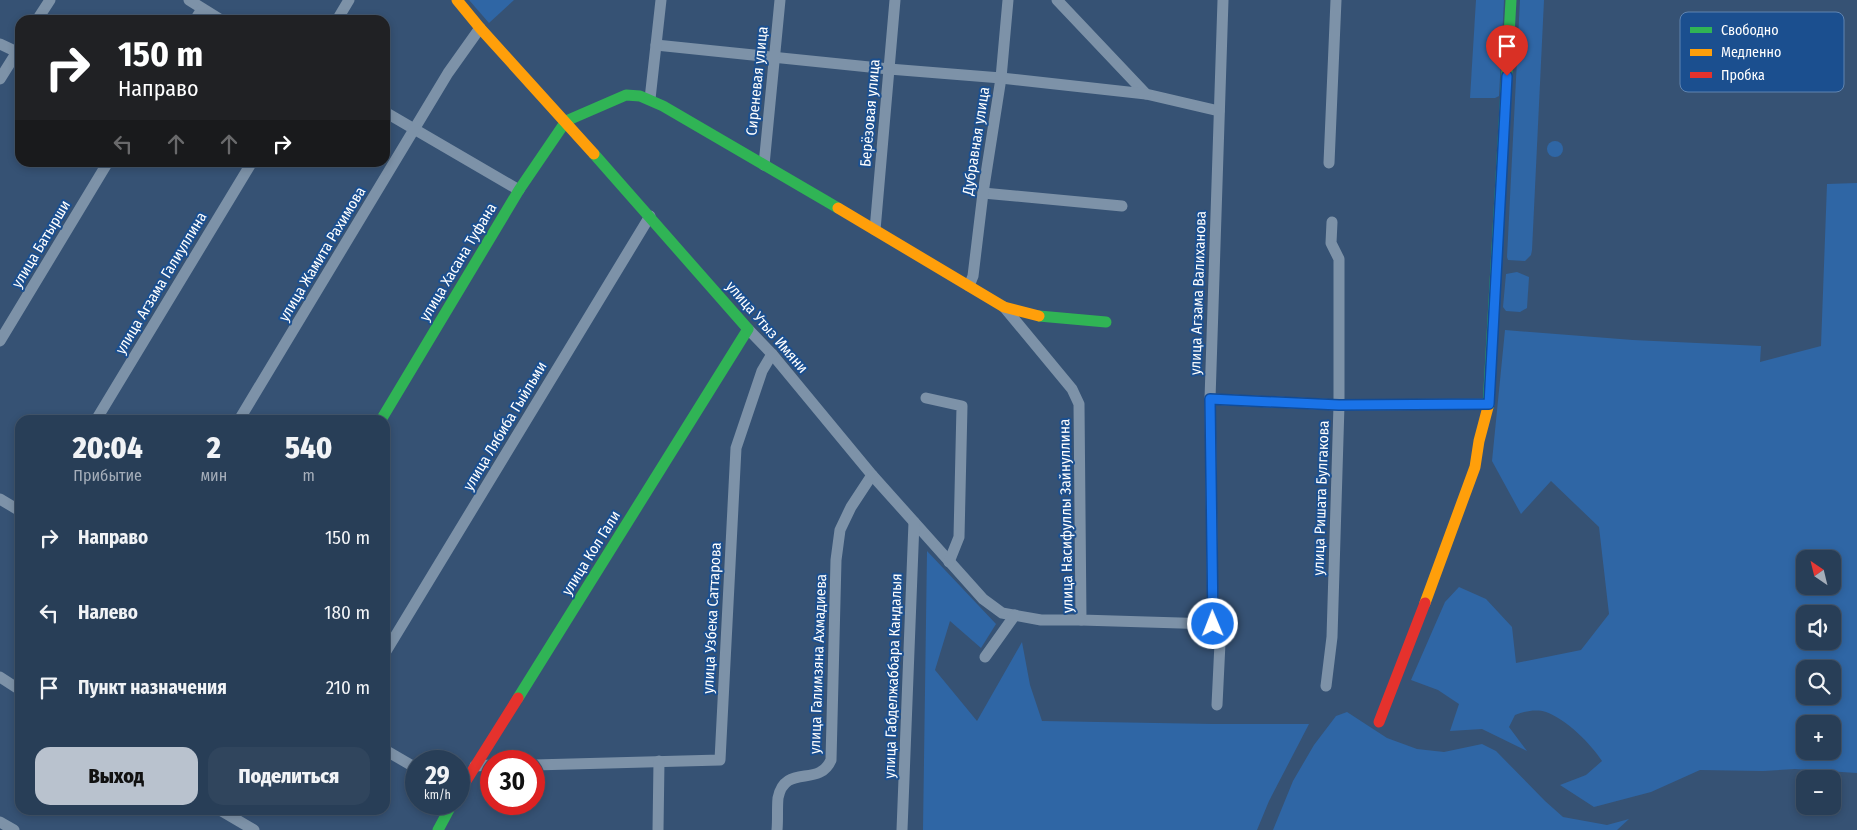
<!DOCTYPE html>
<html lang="ru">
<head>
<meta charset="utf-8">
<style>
  :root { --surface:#283e57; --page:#30455d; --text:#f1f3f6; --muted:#a5aeba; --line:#44576d; --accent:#b9c2ce }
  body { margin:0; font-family:"Fira Sans Condensed",sans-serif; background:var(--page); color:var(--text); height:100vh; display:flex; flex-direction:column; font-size:19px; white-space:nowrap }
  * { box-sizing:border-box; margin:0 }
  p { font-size:16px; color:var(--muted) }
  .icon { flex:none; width:28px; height:28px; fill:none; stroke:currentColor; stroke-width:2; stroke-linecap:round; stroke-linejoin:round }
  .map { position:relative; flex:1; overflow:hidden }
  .side { position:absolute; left:15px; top:415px; width:375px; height:400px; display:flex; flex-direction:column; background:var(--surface); border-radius:15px; box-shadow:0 2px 8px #0003,0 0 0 1px var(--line) }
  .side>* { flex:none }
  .guide { position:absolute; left:15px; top:15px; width:375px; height:152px; border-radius:15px; box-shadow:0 2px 8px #0003,0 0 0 1px var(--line); background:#202124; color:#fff; overflow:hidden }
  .needle { width:32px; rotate:325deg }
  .tools { position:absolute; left:1796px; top:550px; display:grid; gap:10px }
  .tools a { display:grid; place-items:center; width:45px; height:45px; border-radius:10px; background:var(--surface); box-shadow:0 2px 8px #0003,0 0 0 1px var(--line); font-size:25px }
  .speed { position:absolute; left:405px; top:750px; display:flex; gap:10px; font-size:25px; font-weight:700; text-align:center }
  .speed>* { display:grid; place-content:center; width:65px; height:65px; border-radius:50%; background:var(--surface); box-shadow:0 2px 8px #0003,0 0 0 1px var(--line); line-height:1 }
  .speed small { font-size:12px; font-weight:400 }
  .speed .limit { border:8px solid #d22; background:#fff; color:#111 }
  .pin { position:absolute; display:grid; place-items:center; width:42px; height:42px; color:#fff; margin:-51px -21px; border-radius:50% 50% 50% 0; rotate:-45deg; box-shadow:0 0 5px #0007 }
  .pin .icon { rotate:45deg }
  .me { position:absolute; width:55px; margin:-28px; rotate:359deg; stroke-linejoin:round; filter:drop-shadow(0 0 4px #0008) }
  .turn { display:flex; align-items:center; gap:18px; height:105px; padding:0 20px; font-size:22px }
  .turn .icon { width:65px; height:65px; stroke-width:2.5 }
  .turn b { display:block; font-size:35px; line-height:42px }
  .lanes { display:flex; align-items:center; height:48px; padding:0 20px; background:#0003; justify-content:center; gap:25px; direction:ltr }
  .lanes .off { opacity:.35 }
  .eta { display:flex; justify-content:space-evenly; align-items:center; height:85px; text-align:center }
  .eta b { font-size:30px; font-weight:800; line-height:35px }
  .action { display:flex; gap:10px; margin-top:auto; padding:10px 20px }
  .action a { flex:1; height:58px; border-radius:15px; background:var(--accent); color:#111; font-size:20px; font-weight:800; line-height:58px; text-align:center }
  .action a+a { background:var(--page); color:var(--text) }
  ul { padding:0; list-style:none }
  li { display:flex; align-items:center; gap:15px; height:75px; padding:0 20px }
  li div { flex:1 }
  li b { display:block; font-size:19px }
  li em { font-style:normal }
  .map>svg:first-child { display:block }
</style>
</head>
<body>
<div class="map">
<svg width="1857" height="830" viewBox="0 0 1857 830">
  <rect width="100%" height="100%" fill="#365274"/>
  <g fill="#2f66a5" fill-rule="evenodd">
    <path d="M469,0H514L489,23Z"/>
    <path d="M1476,0H1504L1499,96L1495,98H1470Z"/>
    <path d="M1520,0H1544L1532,250L1531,255L1525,261L1508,260L1507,257Z"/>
    <circle cx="1555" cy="149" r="8"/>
    <path d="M1857,183V773L1795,769L1763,771L1700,770L1651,792L1594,807L1560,785L1586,775L1602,761C1591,744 1566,719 1546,712C1536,709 1525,711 1515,715L1509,727L1527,751L1482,729L1450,731L1459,704L1438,690L1411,680L1445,602L1459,587L1486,599L1512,627L1516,663L1581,650L1609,614L1599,527L1551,481L1521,514L1492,461L1505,330L1633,340L1761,346L1760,362L1821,346L1827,184ZM1805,559H1832V586H1805ZM1805,614H1832V641H1805ZM1805,669H1832V696H1805ZM1805,724H1832V751H1805Z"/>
    <path d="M1517,272L1529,277L1527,308L1520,312L1506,311L1503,307L1506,274Z"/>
    <path d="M927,551L996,624L981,648L950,621L935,670L977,721L1022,642L1030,685L1042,721L1213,724H1309L1269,801L1257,830H923Z"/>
    <path d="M1347,712L1387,738L1417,749L1444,752L1482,744L1496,751L1545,801L1563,817L1607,825L1629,819L1617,830H1273L1293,781L1314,745L1336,716Z"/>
  </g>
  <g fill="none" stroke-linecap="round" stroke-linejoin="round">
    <g stroke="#7d92a8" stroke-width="11">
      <path d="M189,0L221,20"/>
      <path d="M1057,0L1146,94L1219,111"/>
      <path d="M37,20L50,0"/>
      <path d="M195,20L202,9"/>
      <path d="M337,20L349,0"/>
      <path d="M0,44L17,52"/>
      <path d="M656,45L889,69L1001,78L1146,94"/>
      <path d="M0,79L20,47"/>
      <path d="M650,99L661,0"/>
      <path d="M385,112L519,190"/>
      <path d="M1329,163L1336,0"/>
      <path d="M764,165L780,0"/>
      <path d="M983,193L1122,206"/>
      <path d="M875,230L895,0"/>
      <path d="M969,286L973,276L983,193L1001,78L1008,0"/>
      <path d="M1004,307L1072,389L1079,404L1081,620L1213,624"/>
      <path d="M748,329L772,354L872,475L983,599L1002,613L1041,620H1081"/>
      <path d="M0,341L108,162"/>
      <path d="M926,398L962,406L959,537L949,562"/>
      <path d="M1210,399L1339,405L1489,404"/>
      <path d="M96,420L252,162"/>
      <path d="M239,420L448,73L480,28"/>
      <path d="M0,499L20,511"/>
      <path d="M385,653L650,216"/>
      <path d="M985,657L1015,615"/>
      <path d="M0,677L20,690"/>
      <path d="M1326,686L1332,637L1339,405V259L1331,243L1332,222"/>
      <path d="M1217,705L1220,643L1219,631L1213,624L1210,399L1223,0"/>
      <path d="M385,750L416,768"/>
      <path d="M534,765L720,760L736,448L762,371L772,354"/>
      <path d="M475,766L491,765"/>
      <path d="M220,810L254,830"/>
      <path d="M0,822L14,830"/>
      <path d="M658,830L659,761"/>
      <path d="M777,830C778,820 777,808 778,798C785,763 819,788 831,760L836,560L840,530L851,507L872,475"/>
      <path d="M902,830L914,522"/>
    </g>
    <g stroke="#30b455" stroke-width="11">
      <path d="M1039,316L1106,322"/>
      <path d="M1488,407L1511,0"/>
      <path d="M381,420L519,190L566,121L626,95L640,96L663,106L838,208"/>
      <path d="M518,698L748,329L594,154"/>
      <path d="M438,830L452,804"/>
    </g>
    <g stroke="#ff9f0a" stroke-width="11">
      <path d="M457,0L480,28L594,154"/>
      <path d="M838,208L1004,307L1039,316"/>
      <path d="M1425,603L1475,467L1479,441L1488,407"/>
    </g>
    <g stroke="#e5322d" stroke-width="11">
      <path d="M1379,722L1425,603"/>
      <path d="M459,792L518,698"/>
    </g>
  </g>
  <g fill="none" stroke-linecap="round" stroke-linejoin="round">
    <defs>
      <path id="route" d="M1213,624L1210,399L1339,405L1489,404L1507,76"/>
    </defs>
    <use href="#route" stroke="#114b97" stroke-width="12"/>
    <use href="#route" stroke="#1a73e8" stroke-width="9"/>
  </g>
  <g text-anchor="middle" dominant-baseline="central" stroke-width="4" stroke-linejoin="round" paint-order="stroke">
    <g font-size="15" fill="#fff" stroke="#1b4f8f">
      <text transform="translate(757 81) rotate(-84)">Сиреневая улица</text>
      <text transform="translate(870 113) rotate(-85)">Берёзовая улица</text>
      <text transform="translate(976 141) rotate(-81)">Дубравная улица</text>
      <text transform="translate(41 244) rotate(-59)">улица Батырши</text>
      <text transform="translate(322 254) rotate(-59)">улица Жамита Рахимова</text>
      <text transform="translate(458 262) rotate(-59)">улица Хасана Туфана</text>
      <text transform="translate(161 283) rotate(-59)">улица Агзама Галиуллина</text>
      <text transform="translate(1198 293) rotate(-88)">улица Агзама Валиханова</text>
      <text transform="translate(767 327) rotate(49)">улица Утыз Имяни</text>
      <text transform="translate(505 426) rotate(-59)">улица Лябиба Гыйльми</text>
      <text transform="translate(1321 498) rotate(-88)">улица Ришата Булгакова</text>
      <text transform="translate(1066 516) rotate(-91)">улица Насифуллы Зайнуллина</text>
      <text transform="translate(591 553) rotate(-58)">улица Кол Гали</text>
      <text transform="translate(712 618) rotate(-87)">улица Узбека Саттарова</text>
      <text transform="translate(818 664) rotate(-88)">улица Галимзяна Ахмадиева</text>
      <text transform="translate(893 676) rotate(-88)">улица Габделжаббара Кандалыя</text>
    </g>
  </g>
  <rect x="1680" y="12" width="164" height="80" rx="8" fill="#1b4f8f" stroke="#5f84b1" stroke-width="1"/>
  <rect x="1690" y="27" width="22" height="6" fill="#30b455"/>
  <rect x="1690" y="49" width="22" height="7" fill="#ff9f0a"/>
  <rect x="1690" y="72" width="22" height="6" fill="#e5322d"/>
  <g font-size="14" fill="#fff">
    <text x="1721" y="35">Свободно</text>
    <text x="1721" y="57">Медленно</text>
    <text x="1721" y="80">Пробка</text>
  </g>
</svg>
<div class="tools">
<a><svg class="needle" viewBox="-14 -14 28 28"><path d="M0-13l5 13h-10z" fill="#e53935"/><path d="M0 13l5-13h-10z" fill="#a5aeba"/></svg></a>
<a><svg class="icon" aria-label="sound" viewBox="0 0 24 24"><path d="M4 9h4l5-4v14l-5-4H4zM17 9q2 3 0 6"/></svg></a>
<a><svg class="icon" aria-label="search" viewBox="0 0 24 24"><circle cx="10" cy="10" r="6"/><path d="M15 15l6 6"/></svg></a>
<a>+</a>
<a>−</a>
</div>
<div class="speed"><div>29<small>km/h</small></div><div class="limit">30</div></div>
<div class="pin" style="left:1507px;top:76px;background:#d93025"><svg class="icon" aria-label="arrive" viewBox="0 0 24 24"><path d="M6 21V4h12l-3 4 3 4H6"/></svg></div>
<svg class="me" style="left:1213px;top:624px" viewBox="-20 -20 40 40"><circle r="17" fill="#1a73e8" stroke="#fff" stroke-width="3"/><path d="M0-11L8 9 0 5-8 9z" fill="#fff"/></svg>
<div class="guide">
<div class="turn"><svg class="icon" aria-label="right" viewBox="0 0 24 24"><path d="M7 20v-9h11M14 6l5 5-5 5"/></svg><div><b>150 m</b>Направо</div></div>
<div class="lanes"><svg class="icon off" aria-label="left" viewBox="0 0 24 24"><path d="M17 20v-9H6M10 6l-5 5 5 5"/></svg><svg class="icon off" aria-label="ahead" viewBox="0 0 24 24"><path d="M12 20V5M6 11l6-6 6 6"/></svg><svg class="icon off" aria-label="ahead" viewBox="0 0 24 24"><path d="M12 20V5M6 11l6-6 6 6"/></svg><svg class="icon" aria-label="right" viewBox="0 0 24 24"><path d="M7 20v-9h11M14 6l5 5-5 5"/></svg></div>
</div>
<section class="side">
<div class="eta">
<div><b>20:04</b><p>Прибытие</p></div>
<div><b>2</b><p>мин</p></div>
<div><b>540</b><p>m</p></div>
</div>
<ul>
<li><svg class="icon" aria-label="right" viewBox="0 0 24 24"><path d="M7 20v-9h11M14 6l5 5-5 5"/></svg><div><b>Направо</b></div><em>150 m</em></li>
<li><svg class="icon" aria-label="left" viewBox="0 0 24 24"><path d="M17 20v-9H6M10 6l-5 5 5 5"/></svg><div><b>Налево</b></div><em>180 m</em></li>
<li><svg class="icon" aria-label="arrive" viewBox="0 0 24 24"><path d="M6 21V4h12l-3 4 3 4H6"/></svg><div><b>Пункт назначения</b></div><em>210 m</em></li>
</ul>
<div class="action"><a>Выход</a><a>Поделиться</a></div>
</section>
</div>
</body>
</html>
